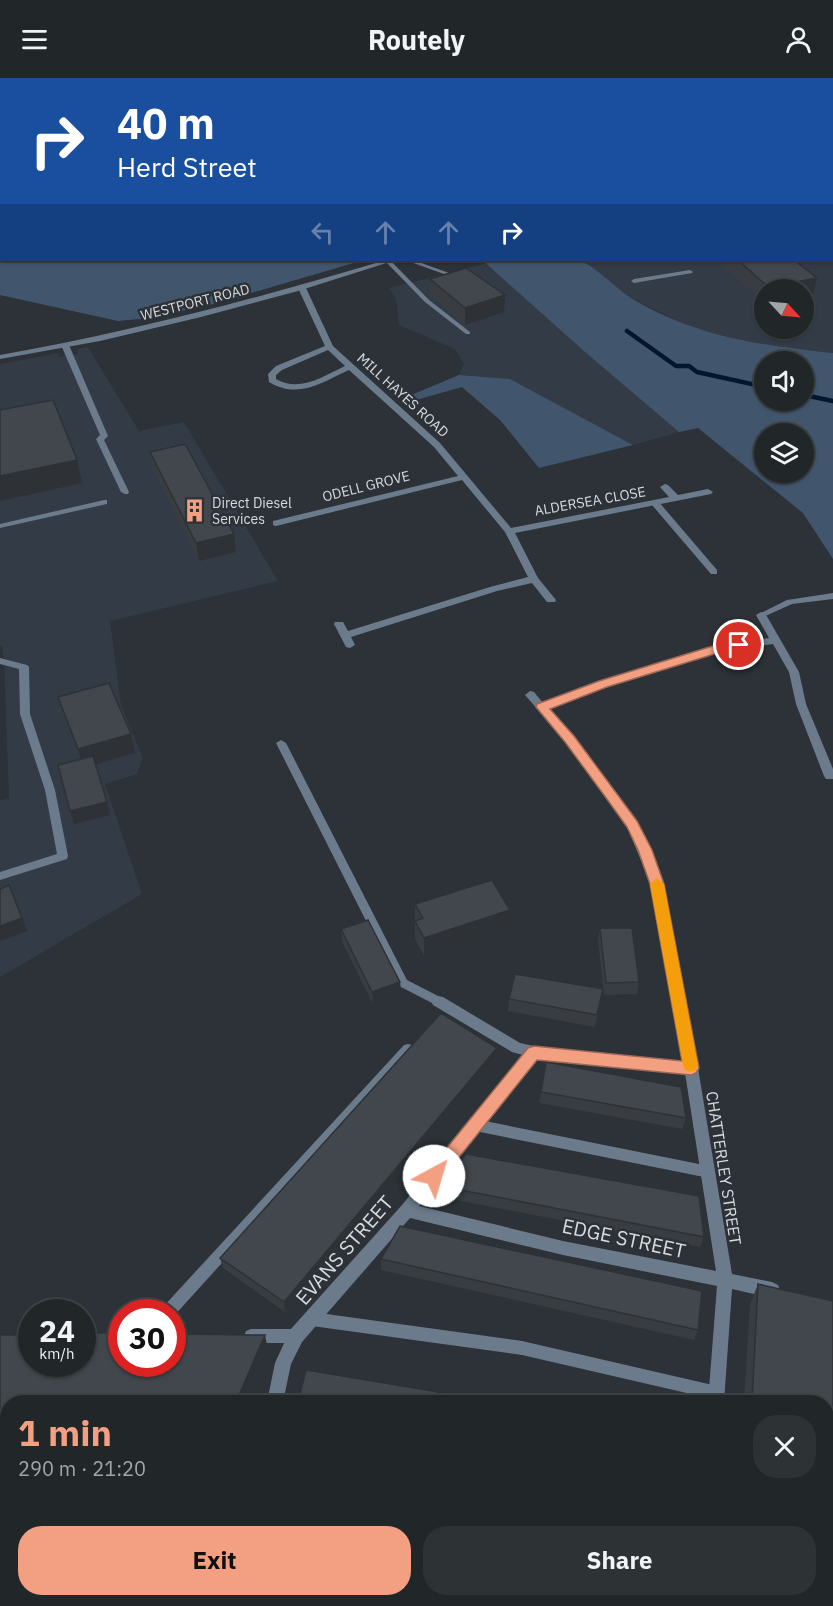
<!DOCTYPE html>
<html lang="en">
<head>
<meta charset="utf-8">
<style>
  :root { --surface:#212629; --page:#2d3235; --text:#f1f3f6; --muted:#a2a5a8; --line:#3e4346; --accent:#f3a082 }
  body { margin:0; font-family:"IBM Plex Sans",sans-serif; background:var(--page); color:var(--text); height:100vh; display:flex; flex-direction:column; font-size:22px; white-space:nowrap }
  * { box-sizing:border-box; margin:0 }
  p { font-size:20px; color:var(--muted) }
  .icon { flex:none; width:33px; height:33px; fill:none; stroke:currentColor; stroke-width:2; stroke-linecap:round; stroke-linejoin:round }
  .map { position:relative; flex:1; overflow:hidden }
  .sheet { position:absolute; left:0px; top:1317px; width:834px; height:212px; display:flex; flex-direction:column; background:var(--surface); border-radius:24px 24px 0 0; box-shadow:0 2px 4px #0004,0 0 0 2px var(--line) }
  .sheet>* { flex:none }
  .top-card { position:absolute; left:0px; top:0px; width:834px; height:183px; box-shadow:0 2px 4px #0004,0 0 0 2px var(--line); background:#1a4fa0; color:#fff; overflow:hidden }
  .needle { width:39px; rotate:116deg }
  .controls { position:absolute; left:754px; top:201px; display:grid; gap:12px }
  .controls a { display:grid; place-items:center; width:60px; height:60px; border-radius:50%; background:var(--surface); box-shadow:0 2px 4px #0004,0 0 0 2px var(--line); font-size:30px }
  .speed { position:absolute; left:18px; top:1221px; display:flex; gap:12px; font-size:30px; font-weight:700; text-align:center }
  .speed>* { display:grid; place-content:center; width:78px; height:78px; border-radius:50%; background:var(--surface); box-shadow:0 2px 4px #0004,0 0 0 2px var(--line); line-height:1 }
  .speed small { font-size:15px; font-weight:400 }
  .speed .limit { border:9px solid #d22; background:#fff; color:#111 }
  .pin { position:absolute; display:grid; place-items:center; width:51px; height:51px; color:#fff; margin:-26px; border:3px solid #fff; border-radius:50%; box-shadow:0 2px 6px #0007 }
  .me { position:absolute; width:66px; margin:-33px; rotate:39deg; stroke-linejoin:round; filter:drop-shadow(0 0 4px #0008) }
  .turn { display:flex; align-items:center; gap:21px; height:126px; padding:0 18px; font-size:27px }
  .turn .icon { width:78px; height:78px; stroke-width:2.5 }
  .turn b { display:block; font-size:42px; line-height:51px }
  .lanes { display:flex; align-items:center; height:57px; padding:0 18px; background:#0003; justify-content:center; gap:30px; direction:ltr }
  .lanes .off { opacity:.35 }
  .round { display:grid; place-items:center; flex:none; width:63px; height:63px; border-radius:24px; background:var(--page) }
  .headline { display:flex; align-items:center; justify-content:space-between; height:102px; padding:0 18px }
  h1 { font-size:36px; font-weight:700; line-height:45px; color:var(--accent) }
  .action { display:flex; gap:12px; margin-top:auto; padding:12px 18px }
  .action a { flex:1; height:69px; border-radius:24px; background:var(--accent); color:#111; font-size:24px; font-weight:700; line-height:69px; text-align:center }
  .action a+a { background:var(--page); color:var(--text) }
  header { display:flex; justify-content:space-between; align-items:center; height:78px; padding:0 18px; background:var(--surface); font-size:27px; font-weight:700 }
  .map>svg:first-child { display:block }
</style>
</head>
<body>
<header><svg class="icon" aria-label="menu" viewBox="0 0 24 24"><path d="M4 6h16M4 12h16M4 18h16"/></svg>Routely<svg class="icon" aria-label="person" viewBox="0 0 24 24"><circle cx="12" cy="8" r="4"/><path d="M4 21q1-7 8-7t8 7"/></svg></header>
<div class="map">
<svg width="833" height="1528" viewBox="0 0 833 1528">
  <rect width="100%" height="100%" fill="#2c3237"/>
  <g fill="#323b46" fill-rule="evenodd">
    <path d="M833,92V275L756,266L718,258L681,245L631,220L578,182H832ZM765,212H804V250H765Z"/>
    <path d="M488,185L585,274L680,354L633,367L510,301L459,297L464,286L455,271L399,247L396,221L389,210Z"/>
    <path d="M88,269L139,353L184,344L278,503L110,543L121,627L143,680L137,696L105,706L142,816L0,899V722L9,721L4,582L2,568H0V286L58,275L60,279L70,277L78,276V271Z"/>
  </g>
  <g fill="#41566d" fill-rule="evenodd">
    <path d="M474,0H833V41L832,2Z"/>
    <path d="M0,74L2,182H364L210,227L149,240L118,243L0,217Z"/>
    <path d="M482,182C499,181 568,178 579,182C598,190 614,209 631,220C696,259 759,267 833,275V481L803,435L698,350L679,354L585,274ZM765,284H804V322H765ZM765,356H804V394H765Z"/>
    <path d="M459,297L510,301L633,367L539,390L500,342L462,309L409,324L404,320Z"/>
  </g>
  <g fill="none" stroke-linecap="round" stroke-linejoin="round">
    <g stroke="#01172e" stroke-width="4.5">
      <path d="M627,253L676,288H689L697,294L765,309"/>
      <path d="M804,317L833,323"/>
    </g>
    <g fill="#6c7b8b" fill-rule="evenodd">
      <path d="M113,0H119L121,2H115Z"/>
      <rect x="832" y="41" width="1" height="4"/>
      <path d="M386,182H390L429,222L470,254V256H466L425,224L386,184Z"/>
      <path d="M405,182H413L449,195L444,196Z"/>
      <path d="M690,192L693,194L692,195L634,205L631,203L634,201Z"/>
      <path d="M63,266L69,267L108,358L104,362L129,414L128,416H125L121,414L96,361L100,357L61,267Z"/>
      <path d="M104,422H107V426L0,450V446Z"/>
      <path d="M652,423H658L717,492V496H711L652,427Z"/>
      <path d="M833,515V521L792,526L761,540L757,537L787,522Z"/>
      <path d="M0,580L27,587L29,589L30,636L55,712L68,778L67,781L0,802V794L57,776L45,712L20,636L19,591L0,586Z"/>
      <path d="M281,662L286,665L407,902L442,920L444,923L442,926L438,928L434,926L399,908L276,665Z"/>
      <path d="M408,966L412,967L414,971L412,975L173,1239L172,1234H161L163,1229L404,967Z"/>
      <path d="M475,1041L709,1088L714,1090L715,1094L714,1098L709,1100L475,1053L471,1051L469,1047L471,1043Z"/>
      <path d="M312,1234L522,1263L717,1308L722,1310L724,1315L722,1320L717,1322L522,1277L312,1248L307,1246L305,1241L307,1236Z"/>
      <path d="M251,1251H296L301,1253L303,1258L301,1263L296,1265H251L246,1263L244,1258L246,1253Z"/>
      <path d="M321,1521H337L336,1528H320Z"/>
      <path d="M698,1521H714L715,1528H699Z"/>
    </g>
    <g fill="#6c7b8b" fill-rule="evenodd">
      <path d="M392,0H400L389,2Z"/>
      <path d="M0,6L2,7V11L0,10Z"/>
      <path d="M299,208L306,210L333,268L440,365L511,450L669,419L660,409L665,406L668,407L678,417L708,411L713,414L711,416L515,455L538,500L556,522L555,524H547L532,505L497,513L351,559L355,567L350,570L346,569L334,546L335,544H343L348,553L490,509L528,499L505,454L462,402L276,448L273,447V443L458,398L434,369L349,292C322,304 299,322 269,304L268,296L276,288L325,268L298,210ZM328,272L345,288C323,298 300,315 276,301V297L282,292Z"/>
      <path d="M761,534L765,535L799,594L806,626L833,691V701H826L824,698L796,626L789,594L773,566L721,573L607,609L549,631L574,658L636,744L663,806L698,990L732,1196L772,1204L778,1207L780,1212L778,1217L772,1220L732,1211L724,1324H708L717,1208L563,1177L410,1140L302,1264L291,1286L283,1324H267L275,1285L290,1252L402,1127L523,977L512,974L433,927L431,923L433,919L438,918L443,919L520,965L534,968L683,983L651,806L627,749L566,664L525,617L530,613L534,614L543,625L599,603L716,568L769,560L756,537ZM537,980L685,995L716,1193L563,1163L419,1128Z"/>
      <path d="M113,1521H131L130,1528H112Z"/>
    </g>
    <path fill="#6c7b8b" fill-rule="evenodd" d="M386,182H396L298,213L201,239L100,263L0,281V277C131,254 259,220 386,182Z"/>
    <g fill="#a5c4e6" fill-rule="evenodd">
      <path d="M365,0H375L376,2H366Z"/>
      <rect x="832" y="76" width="1" height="4"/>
      <rect x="0" y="1377" width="8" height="22"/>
      <path d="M826,1489L833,1490V1512L826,1511Z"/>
    </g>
  </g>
  <g fill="#393d42">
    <path d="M30,0H112L113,2H30Z"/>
    <path d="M716,182H794L817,200L813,217L804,218V212H765V226Z"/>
    <path d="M430,201L505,217L504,234L465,247L429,218Z"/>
    <path d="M150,374L234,456L236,474L199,483L153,392Z"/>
    <path d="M58,619L135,675L96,686L110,737L74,746L80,681L63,638Z"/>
    <path d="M415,826L509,850L424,878L415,861Z"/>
    <path d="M600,850L639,904L637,916L604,917L598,862Z"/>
    <path d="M341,851L400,904L401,916L373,926L342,864Z"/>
    <path d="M509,921L601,923L595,949L508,933Z"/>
    <path d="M497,970L496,982L285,1234L223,1190L220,1180Z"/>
    <path d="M541,1014L686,1040L682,1051L539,1025Z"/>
    <path d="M440,1108L704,1159L700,1169L440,1119Z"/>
    <path d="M381,1181L698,1252L694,1262L381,1192Z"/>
    <path d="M758,1206L833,1223V1413L826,1412V1324H744L750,1226Z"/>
    <path d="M0,1257L267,1267L242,1324H8V1341H0Z"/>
    <rect x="0" y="1445" width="8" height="54"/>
  </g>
  <g fill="#2e3236">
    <path d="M87,0H112L113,2H85Z"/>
    <path d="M817,200L813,217L804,218V212H768V209Z"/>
    <path d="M505,217L504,234L465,247V230Z"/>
    <path d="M77,382L82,405L0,423V398Z"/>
    <path d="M234,456L236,474L199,483L196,465Z"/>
    <path d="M131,656L135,675L83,690L78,671Z"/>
    <path d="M107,724L110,737L74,746L70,733Z"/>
    <path d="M510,832L509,850L424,878V860Z"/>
    <path d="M22,840L27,853L0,863V848Z"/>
    <path d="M400,904L401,916L373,926L372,914Z"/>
    <path d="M497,970L496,982L285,1234L284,1224Z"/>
    <path d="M265,1257L267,1267L242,1324H236Z"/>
  </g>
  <g fill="#42474d" stroke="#2e3236" stroke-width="1.5">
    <path d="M45,0H87L85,2H43Z"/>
    <path d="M832,81H833L832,131Z"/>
    <path d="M738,182H794L817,200L768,209Z"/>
    <path d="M466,190L505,217L465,230L430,201Z"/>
    <path d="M53,322L77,382L0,398V332Z"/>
    <path d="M185,366L234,456L196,465L150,374Z"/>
    <path d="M109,605L131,656L78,671L58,619Z"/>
    <path d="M93,678L107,724L70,733L58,687Z"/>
    <path d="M492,802L510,832L424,860L415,843L423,840L415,826Z"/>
    <path d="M9,807L22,840L0,848V811Z"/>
    <path d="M368,842L400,904L372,914L341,851Z"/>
    <path d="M600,850H632L639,904L606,905Z"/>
    <path d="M515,896L603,911L597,937L509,921Z"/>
    <path d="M441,935L497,970L284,1224L220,1180Z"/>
    <path d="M546,984L681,1009L686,1040L541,1014Z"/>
    <path d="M466,1076L699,1118L704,1159L440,1108Z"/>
    <path d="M400,1148L702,1213L698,1252L381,1181Z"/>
    <path d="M758,1206L833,1223V1395L826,1393V1324H752Z"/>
    <path d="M29,1254H32V1286H82V1255H122V1286H172V1256L265,1257L236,1324H8V1332H0V1257H27Z"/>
    <path d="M306,1292L498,1324H298Z"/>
    <rect x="0" y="1445" width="8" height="46"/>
  </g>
  <path fill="#f3a082" stroke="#9e6854" stroke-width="1.5" d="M739,563L745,567L743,570L721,574L607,609L550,631L574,658L637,743L652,772L664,806L699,990L696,995L691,997L537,982L440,1103L434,1106L428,1103L426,1098L428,1093L528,970L534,968L682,983L650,806L638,772L627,749L604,717L565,664L536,629L537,626L599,603L716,567Z"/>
  <path fill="#f59e0b" d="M657,800L664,806L698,987L696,992L690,994L685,992L683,987L650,806Z"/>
  <defs>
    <symbol id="building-bare" viewBox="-9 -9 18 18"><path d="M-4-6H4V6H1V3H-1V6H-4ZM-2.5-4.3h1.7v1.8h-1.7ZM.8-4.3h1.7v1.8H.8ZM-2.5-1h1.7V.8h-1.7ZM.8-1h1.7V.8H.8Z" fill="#f3a082" stroke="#2c3237" stroke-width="2.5" paint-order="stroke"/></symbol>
  </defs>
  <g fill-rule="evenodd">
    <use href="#building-bare" x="178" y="416" width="33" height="33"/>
  </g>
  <g text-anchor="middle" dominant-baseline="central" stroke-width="5" stroke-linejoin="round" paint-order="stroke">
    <g font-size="14" fill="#d7dade" stroke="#2c3237">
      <text transform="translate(195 224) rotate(-14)">WESTPORT ROAD</text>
      <text transform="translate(403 317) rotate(42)">MILL HAYES ROAD</text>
      <text transform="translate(366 408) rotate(-14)">ODELL GROVE</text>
      <text transform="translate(590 423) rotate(-10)">ALDERSEA CLOSE</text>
    </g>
    <g font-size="14" fill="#d7dade" stroke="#2c3237" text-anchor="start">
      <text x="212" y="425">Direct Diesel<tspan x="212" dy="16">Services</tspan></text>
    </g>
    <g font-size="16" fill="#d7dade" stroke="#2c3237">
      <text transform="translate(724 1090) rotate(81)">CHATTERLEY STREET</text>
    </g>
    <g font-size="20" fill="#d7dade" stroke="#2c3237">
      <text transform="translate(624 1160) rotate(12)">EDGE STREET</text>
      <text transform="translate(344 1172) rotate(-49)">EVANS STREET</text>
    </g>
  </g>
</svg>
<div class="controls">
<a><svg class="needle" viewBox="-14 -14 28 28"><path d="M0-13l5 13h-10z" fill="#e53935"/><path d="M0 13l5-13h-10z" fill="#a2a5a8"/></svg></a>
<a><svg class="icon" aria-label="sound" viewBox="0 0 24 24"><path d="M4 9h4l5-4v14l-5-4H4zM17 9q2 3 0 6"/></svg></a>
<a><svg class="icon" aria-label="layers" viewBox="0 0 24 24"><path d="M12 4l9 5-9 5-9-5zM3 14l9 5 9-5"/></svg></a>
</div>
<div class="speed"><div>24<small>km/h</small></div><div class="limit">30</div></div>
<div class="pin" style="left:739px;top:567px;background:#d93025"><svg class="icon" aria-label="arrive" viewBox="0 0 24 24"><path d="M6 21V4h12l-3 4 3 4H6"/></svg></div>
<svg class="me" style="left:434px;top:1098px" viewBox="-20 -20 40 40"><circle r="19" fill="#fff"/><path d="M0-13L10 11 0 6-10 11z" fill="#f3a082"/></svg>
<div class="top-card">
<div class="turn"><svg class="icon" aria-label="right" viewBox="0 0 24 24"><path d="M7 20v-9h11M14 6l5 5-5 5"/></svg><div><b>40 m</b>Herd Street</div></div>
<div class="lanes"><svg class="icon off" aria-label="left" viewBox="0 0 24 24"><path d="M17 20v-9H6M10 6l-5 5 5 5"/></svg><svg class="icon off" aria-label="ahead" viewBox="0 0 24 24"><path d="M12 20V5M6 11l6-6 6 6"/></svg><svg class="icon off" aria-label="ahead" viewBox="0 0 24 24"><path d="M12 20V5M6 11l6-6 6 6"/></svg><svg class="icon" aria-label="right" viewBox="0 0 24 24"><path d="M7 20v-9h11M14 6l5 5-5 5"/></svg></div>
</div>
<section class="sheet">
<div class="headline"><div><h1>1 min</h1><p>290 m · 21:20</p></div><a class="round"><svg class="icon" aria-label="close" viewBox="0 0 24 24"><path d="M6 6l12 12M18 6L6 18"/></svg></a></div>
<div class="action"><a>Exit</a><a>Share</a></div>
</section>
</div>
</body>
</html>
